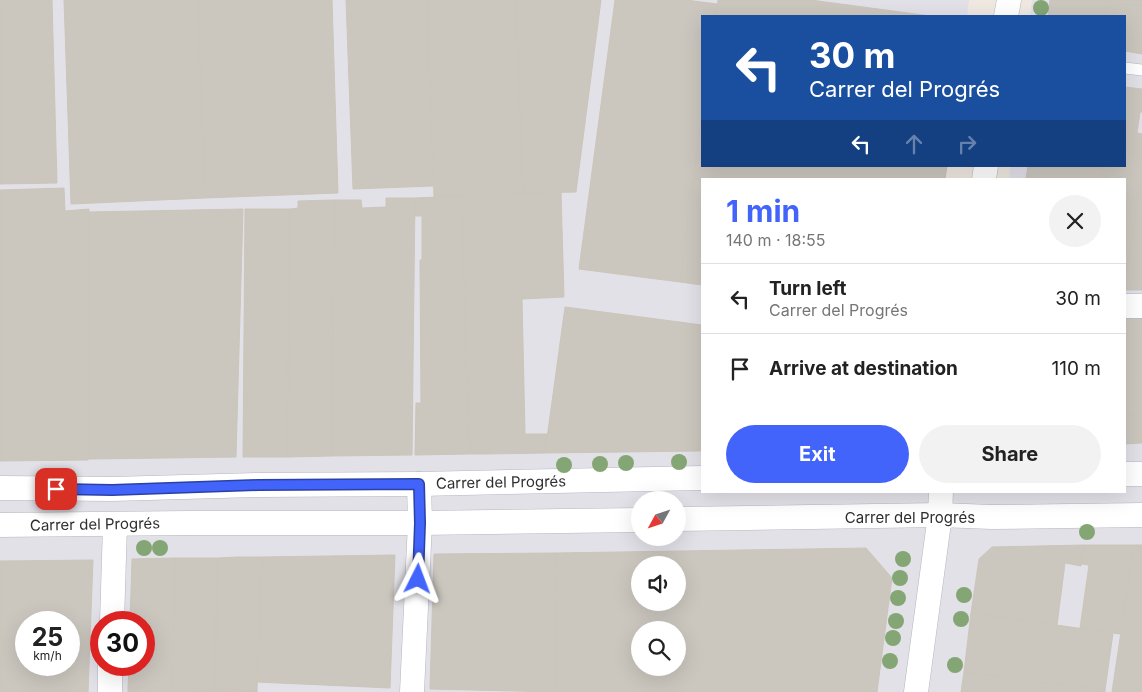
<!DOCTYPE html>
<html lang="en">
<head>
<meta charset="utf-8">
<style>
  :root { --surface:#fff; --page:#f2f2f2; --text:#222; --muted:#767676; --line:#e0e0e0; --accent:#4264fb }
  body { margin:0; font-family:Inter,sans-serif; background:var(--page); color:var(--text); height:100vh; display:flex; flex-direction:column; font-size:19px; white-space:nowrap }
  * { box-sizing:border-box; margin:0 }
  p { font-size:16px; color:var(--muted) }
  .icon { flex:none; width:28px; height:28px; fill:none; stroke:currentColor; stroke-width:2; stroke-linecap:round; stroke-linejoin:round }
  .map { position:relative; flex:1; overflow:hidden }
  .sheet { position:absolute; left:701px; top:178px; width:425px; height:315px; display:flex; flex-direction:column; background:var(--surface); border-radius:0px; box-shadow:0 5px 20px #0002 }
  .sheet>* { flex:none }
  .top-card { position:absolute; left:701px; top:15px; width:425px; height:152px; border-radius:0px; box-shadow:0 5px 20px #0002; background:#1a4fa0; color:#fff; overflow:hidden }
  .needle { width:32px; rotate:230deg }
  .fabs { position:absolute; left:631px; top:491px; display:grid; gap:10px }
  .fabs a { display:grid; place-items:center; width:55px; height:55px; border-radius:50%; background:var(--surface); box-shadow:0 5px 20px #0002; font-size:25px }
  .speed { position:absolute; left:15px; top:611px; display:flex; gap:10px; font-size:25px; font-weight:700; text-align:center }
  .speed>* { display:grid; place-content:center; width:65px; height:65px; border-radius:50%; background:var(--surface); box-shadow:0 5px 20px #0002; line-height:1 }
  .speed small { font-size:12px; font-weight:400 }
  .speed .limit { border:8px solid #d22; background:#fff; color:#111 }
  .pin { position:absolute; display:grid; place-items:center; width:42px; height:42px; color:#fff; margin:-21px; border-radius:10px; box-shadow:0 2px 8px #0006 }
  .me { position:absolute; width:55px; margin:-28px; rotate:3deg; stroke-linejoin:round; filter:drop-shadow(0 0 4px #0008) }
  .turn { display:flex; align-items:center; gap:18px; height:105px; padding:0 25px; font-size:22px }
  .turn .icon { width:65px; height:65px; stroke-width:2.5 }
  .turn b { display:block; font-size:35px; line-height:42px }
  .lanes { display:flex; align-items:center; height:48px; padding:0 25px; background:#0003; justify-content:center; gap:25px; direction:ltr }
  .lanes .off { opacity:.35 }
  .round { display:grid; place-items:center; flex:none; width:52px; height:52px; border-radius:26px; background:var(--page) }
  .head { display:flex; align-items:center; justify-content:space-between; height:85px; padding:0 25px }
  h1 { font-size:30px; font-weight:700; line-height:38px; color:var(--accent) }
  .cta { display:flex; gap:10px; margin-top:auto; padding:10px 25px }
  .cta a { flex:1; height:58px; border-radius:30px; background:var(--accent); color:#fff; font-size:20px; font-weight:700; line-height:58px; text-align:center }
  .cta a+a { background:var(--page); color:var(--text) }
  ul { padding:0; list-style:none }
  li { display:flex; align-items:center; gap:15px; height:70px; padding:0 25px; border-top:1px solid var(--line) }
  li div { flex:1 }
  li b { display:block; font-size:19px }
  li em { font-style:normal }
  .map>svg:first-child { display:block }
</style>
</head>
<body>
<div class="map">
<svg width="1142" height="692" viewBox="0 0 1142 692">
  <rect width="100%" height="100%" fill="#efe9e1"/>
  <path fill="#e3e1e8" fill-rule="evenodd" d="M0,0H969L967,16H702V166H947L945,179H702V491H1125V179H1009L1010,166H1125V16H1030L1032,0H1142V692H0ZM640,500H678V538H640ZM640,565H678V602H640ZM26,622H69V665H26ZM101,622H144V665H101ZM640,630H678V668H640Z"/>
  <g fill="#cbc7bf" stroke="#cbc5ba" fill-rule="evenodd">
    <path d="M0,0H52L57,183L0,184Z"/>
    <path d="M64,0H198L205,198L71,204Z"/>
    <path d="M198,0H332L338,193L205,198Z"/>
    <path d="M346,0H427L433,186L353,189Z"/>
    <path d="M427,0H516L523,193L434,197Z"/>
    <path d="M516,0H601L576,192L523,193Z"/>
    <path d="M615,0H686L717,4L716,16H702V114L680,282L579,269Z"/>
    <path d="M718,0H811L930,16H716Z"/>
    <path d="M1050,0H1101L1142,6V54L1125,51V16H1048Z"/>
    <path d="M1101,0H1142V6Z"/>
    <path d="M1125,87L1142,89V112H1140L1137,133L1142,134V148L1125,146Z"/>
    <path d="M702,114V166H947L945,179H702V285L680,282Z"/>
    <path d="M1125,146L1142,148V174L1125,284V179H1101L1102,166H1125Z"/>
    <path d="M1028,166H1102L1101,179H1026Z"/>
    <path d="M1142,174V290H1137L1136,280L1125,281Z"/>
    <path d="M64,188L65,211L89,209V459L88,460L0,461V190Z"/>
    <path d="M561,192L564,297L522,299L525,434H548L545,453L488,454V442L469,443L461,196Z"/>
    <path d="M461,196L469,454L415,455L416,403H421L420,260H422V216H415V198Z"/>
    <path d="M386,198H415L412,455L332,456L334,200H361L362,208L386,207Z"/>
    <path d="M334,200L332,456L287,457L290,209L298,208V201Z"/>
    <path d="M243,209L236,457L89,459V212Z"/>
    <path d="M245,209H290L287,457H243Z"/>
    <path d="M1136,280L1137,290H1125V281Z"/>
    <path d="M565,307L702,325V419L698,451L545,453Z"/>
    <path d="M1125,315H1142L1141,414L1125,415Z"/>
    <path d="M1142,315V443H1141V332Z"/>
    <path d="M1141,414V443L1125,444V415Z"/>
    <path d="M702,419V451H698L702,424Z"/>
    <path d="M488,442V454H469V443Z"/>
    <path d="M1084,545L1081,566L1065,563L1057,625L971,613L979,559L992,547Z"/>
    <path d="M1084,545H1134L1120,634L1080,628L1089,565L1082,564Z"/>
    <path d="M1134,545H1142V692H1112Z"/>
    <path d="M866,548L892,578L877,692H556L555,553ZM640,565H678V602H640ZM640,630H678V668H640Z"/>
    <path d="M555,553L556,692L430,689L434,554Z"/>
    <path d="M395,555L390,688L257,682L262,557Z"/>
    <path d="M238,557H262L257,690L214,689L218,558Z"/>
    <path d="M175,558L172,688H128L129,665H144V622H130L132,559Z"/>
    <path d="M175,558H218L214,689L172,688Z"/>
    <path d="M93,560L88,692H0V561ZM26,622H69V665H26Z"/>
    <path d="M971,613L1113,633L1105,690L964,672Z"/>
    <path d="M964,672L1105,690V692H961Z"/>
    <path d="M128,688H172L257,690V692H128Z"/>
  </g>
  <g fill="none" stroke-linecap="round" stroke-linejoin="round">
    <defs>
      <path id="service" d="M1125,68L1142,70"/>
      <g id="minor">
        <path d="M1006,16L1009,0"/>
        <path d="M984,179L986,166"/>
        <path d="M1125,306H1142"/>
        <path d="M1125,474H1142"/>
        <path d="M0,488L112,489L258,485L419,484L702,478"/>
        <path d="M678,519L940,515L992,517L1142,515"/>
        <path d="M0,525L189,523H420L640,520"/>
        <path d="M112,622L115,525"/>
        <path d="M110,692V665"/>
        <path d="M412,692L420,523L419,484"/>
        <path d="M916,692L940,515L941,491"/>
      </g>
    </defs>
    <use href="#service" stroke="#b4b7c1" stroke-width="12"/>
    <use href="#minor" stroke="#b4b7c1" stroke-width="25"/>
    <use href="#service" stroke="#fff" stroke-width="11"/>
    <use href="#minor" stroke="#fff" stroke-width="24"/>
  </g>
  <g fill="#84a574">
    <circle cx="1041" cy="8" r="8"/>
    <circle cx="679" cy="462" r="8"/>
    <circle cx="626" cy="463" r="8"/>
    <circle cx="600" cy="464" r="8"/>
    <circle cx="564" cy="465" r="8"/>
    <circle cx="1087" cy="532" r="8"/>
    <circle cx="144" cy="548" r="8"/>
    <circle cx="160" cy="548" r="8"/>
    <circle cx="903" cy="559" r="8"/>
    <circle cx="900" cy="578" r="8"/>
    <circle cx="964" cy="595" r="8"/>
    <circle cx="898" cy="598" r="8"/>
    <circle cx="961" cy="619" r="8"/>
    <circle cx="896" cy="621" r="8"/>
    <circle cx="893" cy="638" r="8"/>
    <circle cx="890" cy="661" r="8"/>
    <circle cx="955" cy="665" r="8"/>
  </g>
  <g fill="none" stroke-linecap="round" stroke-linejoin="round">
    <defs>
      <path id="route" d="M56,489L112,490L258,485L419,484L420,523L418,579"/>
    </defs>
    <use href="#route" stroke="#2b41a3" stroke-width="12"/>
    <use href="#route" stroke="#4264fb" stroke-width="9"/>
  </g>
  <g text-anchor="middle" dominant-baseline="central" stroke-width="4" stroke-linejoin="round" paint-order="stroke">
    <g font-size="15" fill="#2e2e2e" stroke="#fff">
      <text transform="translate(501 482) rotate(-1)">Carrer del Progrés</text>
      <text x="910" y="517">Carrer del Progrés</text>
      <text transform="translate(95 524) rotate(-1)">Carrer del Progrés</text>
    </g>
  </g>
</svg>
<div class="fabs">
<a><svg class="needle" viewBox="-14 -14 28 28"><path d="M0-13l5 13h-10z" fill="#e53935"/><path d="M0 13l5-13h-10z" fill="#767676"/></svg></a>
<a><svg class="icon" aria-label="sound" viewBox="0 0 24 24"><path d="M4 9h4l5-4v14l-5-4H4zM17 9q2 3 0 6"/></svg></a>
<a><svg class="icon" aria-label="search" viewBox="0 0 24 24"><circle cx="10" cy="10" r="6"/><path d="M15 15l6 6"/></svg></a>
</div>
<div class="speed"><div>25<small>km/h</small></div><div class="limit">30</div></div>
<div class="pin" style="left:56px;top:489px;background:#d93025"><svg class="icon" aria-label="arrive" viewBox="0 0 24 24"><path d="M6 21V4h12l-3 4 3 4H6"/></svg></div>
<svg class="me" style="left:418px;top:579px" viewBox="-20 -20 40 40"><path d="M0-17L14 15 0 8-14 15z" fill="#4264fb" stroke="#fff" stroke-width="4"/></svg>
<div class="top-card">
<div class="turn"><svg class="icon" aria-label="left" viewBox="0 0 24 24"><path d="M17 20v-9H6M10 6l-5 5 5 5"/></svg><div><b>30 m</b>Carrer del Progrés</div></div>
<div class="lanes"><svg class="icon" aria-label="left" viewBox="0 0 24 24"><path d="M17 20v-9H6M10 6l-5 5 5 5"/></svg><svg class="icon off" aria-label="ahead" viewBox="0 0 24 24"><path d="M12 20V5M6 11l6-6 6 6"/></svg><svg class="icon off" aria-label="right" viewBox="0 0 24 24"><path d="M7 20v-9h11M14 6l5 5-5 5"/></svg></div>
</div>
<section class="sheet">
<div class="head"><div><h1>1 min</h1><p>140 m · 18:55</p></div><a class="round"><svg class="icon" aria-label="close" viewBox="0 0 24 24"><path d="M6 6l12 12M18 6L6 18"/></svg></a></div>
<ul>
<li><svg class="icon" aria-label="left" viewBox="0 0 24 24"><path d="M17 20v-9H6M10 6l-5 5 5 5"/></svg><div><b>Turn left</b><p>Carrer del Progrés</p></div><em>30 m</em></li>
<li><svg class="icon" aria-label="arrive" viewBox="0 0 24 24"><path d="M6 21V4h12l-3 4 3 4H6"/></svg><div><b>Arrive at destination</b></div><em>110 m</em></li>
</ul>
<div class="cta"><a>Exit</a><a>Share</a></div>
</section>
</div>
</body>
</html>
